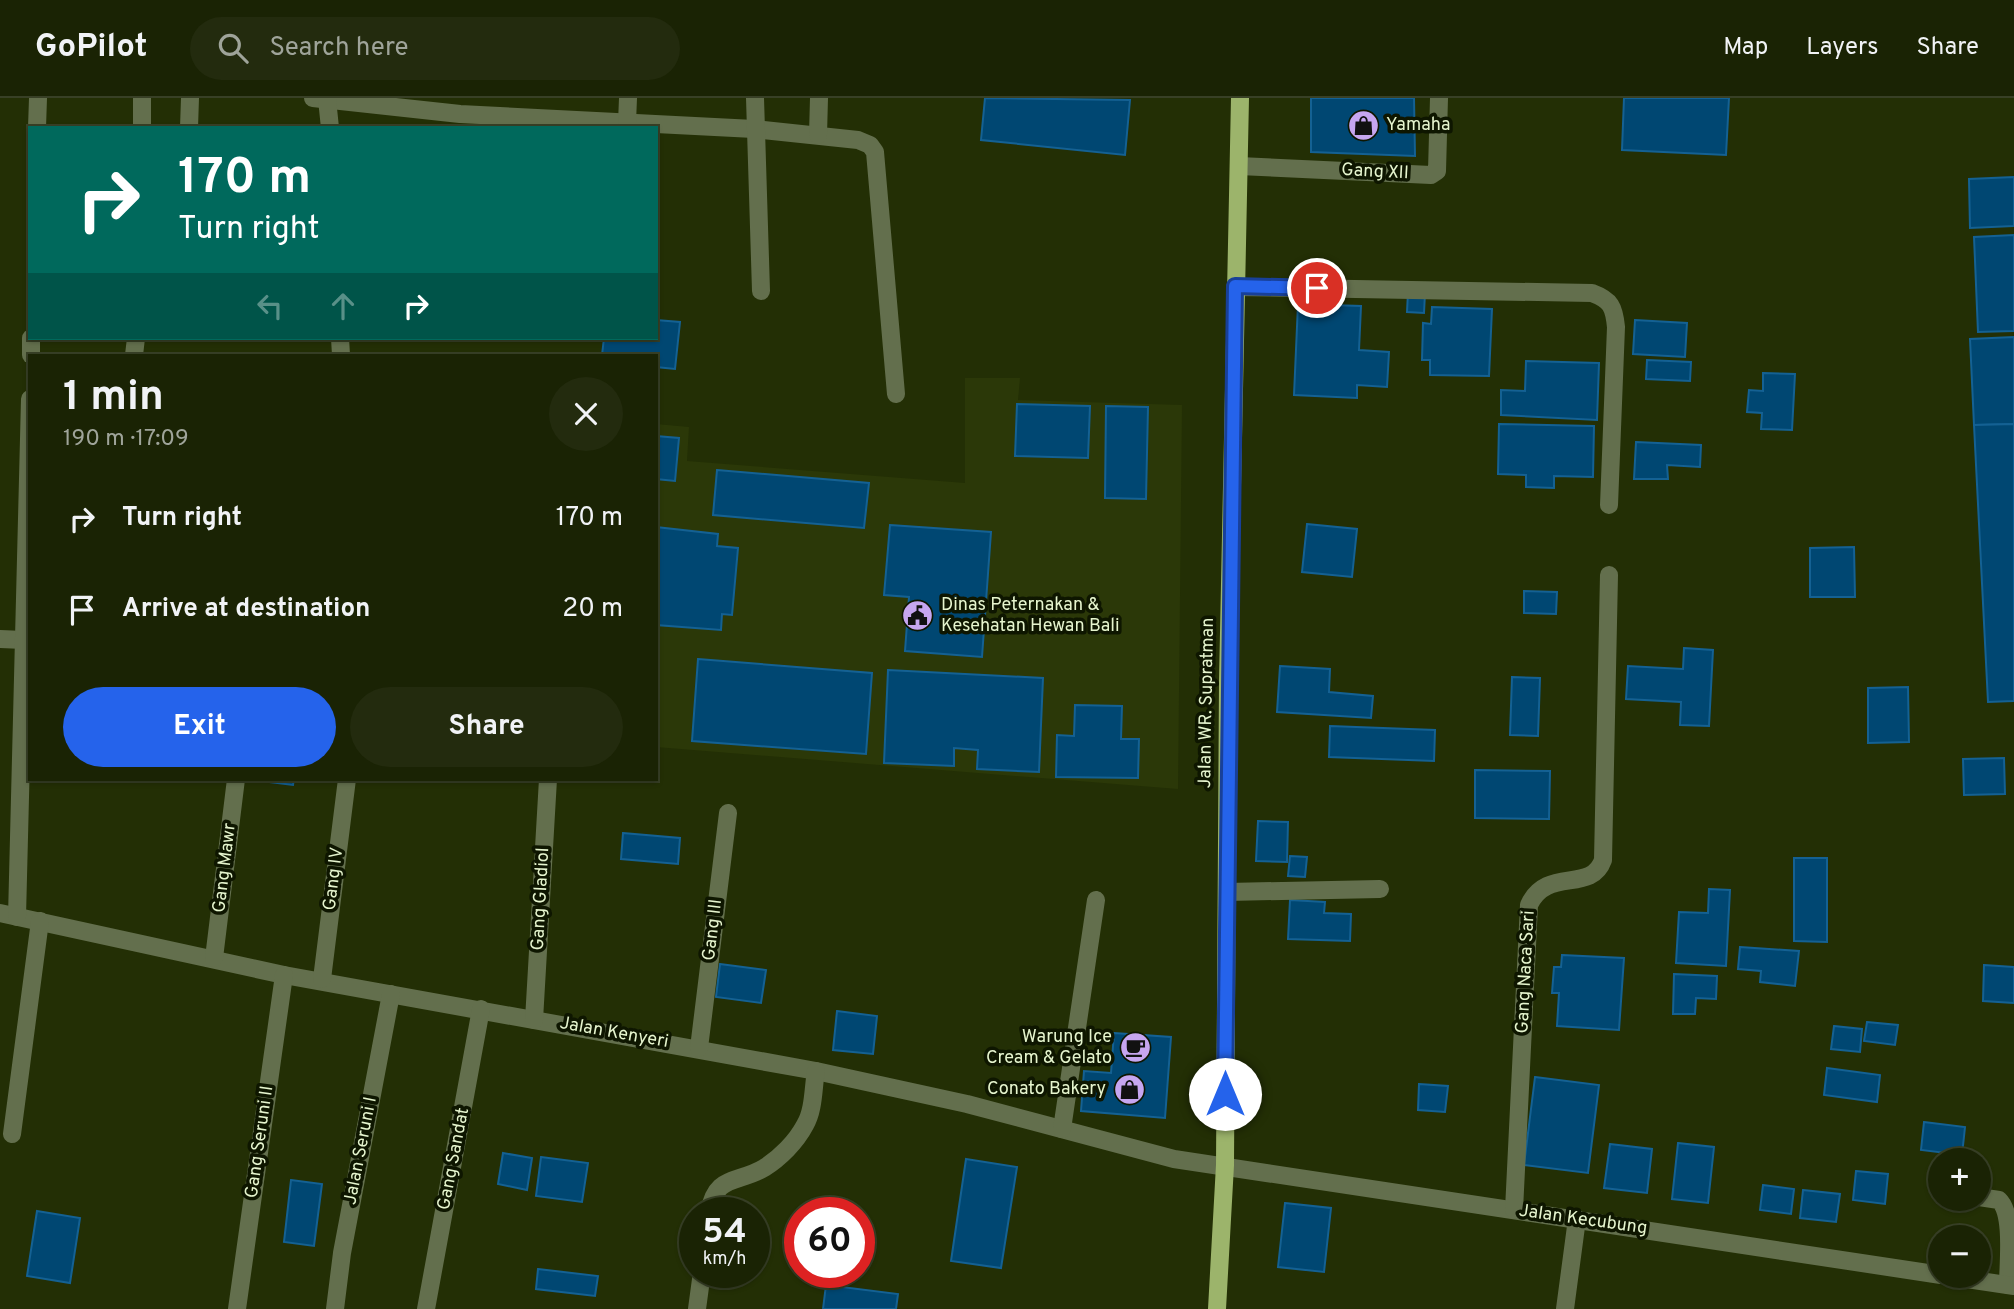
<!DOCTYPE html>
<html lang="en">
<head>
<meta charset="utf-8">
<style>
  :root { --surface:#1a2304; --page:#232b0e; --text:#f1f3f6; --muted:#9fa49a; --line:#384026; --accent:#2563eb }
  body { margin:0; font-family:Overpass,sans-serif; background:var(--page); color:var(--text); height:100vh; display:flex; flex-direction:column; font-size:26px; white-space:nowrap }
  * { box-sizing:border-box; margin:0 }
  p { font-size:23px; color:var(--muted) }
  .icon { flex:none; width:38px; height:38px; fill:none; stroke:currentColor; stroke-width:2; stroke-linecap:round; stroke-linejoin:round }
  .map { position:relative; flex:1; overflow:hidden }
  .sheet { position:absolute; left:28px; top:256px; width:630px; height:427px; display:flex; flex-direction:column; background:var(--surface); border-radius:0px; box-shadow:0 2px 5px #0004,0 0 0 2px var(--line) }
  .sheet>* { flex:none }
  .guide { position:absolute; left:28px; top:28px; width:630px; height:214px; border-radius:0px; box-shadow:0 2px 5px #0004,0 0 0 2px var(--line); background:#00695c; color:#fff; overflow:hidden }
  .controls { position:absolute; left:1928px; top:1050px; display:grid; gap:14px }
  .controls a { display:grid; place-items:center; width:63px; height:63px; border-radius:50%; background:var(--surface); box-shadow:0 2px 5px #0004,0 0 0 2px var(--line); font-size:35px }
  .speed { position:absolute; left:679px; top:1099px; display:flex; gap:14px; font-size:35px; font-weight:700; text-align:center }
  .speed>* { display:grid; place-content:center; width:91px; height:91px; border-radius:50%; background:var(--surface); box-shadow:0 2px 5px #0004,0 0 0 2px var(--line); line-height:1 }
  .speed small { font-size:18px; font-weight:400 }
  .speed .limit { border:10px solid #d22; background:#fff; color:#111 }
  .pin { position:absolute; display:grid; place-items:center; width:60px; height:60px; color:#fff; margin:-30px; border:4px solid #fff; border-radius:50%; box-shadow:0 2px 7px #0007 }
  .me { position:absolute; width:77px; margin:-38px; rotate:0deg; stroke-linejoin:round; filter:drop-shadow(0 0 5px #0008) }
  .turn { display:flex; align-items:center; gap:24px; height:147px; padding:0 35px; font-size:32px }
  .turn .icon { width:91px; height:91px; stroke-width:2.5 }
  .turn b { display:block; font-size:49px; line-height:60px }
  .lanes { display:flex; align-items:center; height:66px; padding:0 35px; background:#0003; justify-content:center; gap:35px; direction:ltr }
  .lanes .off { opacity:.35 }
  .round { display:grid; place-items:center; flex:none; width:74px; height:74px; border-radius:37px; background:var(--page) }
  .head { display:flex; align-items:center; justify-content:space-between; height:119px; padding:0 35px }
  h1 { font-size:42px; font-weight:700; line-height:52px }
  .cta { display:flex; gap:14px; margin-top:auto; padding:14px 35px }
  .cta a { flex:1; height:80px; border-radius:42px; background:var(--accent); color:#fff; font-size:28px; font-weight:700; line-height:80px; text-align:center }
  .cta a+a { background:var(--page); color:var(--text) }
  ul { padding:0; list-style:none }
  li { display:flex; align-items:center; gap:21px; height:91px; padding:0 35px }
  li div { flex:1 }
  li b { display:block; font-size:26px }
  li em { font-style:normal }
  header { display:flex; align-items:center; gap:42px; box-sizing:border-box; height:98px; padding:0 35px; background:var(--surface); border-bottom:2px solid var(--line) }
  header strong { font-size:33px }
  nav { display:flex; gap:38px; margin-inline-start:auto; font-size:24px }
  .search { width:490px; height:63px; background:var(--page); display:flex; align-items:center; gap:18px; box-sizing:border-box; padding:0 24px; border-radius:38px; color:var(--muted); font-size:26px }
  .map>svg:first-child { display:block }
</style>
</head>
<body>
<header>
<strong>GoPilot</strong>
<div class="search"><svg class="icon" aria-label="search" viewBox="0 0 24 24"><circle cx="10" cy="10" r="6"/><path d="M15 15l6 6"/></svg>Search here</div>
<nav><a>Map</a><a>Layers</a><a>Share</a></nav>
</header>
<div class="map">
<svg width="2014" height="1211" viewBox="0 0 2014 1211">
  <rect width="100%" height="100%" fill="#232f05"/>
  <path fill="#2b3808" d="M965,280H1020L1018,302L1182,307L1178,691L656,649V326L689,329L687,363L965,385Z"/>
  <g fill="#004772" stroke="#146193" stroke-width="2">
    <path d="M985,0L1130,2L1125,57L981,42Z"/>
    <path d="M1311,0H1414L1415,58L1311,54Z"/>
    <path d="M1624,0H1729L1726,57L1622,52Z"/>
    <path d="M2014,79V128L1970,130L1969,81Z"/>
    <path d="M2014,137V233L1978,234L1974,139Z"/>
    <path d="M1408,194L1425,195L1424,215L1407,214Z"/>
    <path d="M1298,206L1361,208L1359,252L1389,254L1387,289L1357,287V300L1294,297Z"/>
    <path d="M1432,209L1492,211L1489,278L1430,277V262H1422L1423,225L1431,226Z"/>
    <path d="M656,222L680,224L675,271L656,269V257H602L604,240H656Z"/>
    <path d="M1635,222L1687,225L1685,259L1633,256Z"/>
    <path d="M2014,239V326L1974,327L1970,241Z"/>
    <path d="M1647,262L1691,264L1690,283L1646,281Z"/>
    <path d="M1526,263L1599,265L1597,322L1501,317V292L1525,293Z"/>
    <path d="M1763,275L1795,276L1792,332L1761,331L1762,315L1747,314L1749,292L1763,293Z"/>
    <path d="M1017,306L1090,308L1088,360L1015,358Z"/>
    <path d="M1106,308L1148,309L1146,401L1105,400Z"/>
    <path d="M1499,326L1594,328L1593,379L1554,378V390L1526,389V377L1498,376Z"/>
    <path d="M2014,326V603L1988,604L1974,327Z"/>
    <path d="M656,338L679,340L675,383L656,381Z"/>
    <path d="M1636,344L1701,347L1700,369L1667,367L1668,381H1634Z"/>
    <path d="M717,372L869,385L864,430L713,417Z"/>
    <path d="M1307,426L1357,431L1352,479L1302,474Z"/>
    <path d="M890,427L991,434L982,559L905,553L909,499L884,497Z"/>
    <path d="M656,429L718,436L717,448L738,450L732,517L722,516L721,532L656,527Z"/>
    <path d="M1854,449L1855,499H1810V450Z"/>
    <path d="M1524,493L1557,494L1556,516L1524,515Z"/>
    <path d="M1684,550L1713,552L1709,628L1680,627L1681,604L1626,601L1628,568L1683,571Z"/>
    <path d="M698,561L872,575L866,656L692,643Z"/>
    <path d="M1280,568L1330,571L1329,594L1373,598L1371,620L1277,614Z"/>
    <path d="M888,572L1043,580L1039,674L977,671L978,652L954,650V668L884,665Z"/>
    <path d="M1512,579L1540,580L1538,638L1510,637Z"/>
    <path d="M1908,589L1909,644L1868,645V590Z"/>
    <path d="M1075,607L1122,608L1121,641H1139L1138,680L1056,679L1057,637L1074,638Z"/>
    <path d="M1330,628L1435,632L1434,663L1329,659Z"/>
    <path d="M2004,660L2005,696L1964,697L1963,661Z"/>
    <path d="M1475,672L1550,673L1549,721L1475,720Z"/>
    <path d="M270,681H294L293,687L270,684Z"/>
    <path d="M1258,723L1288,724L1287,764L1256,763Z"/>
    <path d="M623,735L680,740L678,766L621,761Z"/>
    <path d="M1290,758L1307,759L1305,779L1288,778Z"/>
    <path d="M1794,760H1827V844L1794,843Z"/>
    <path d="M1709,791L1730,792L1726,868L1676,865L1679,814L1708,815Z"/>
    <path d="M1290,802L1325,804L1324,815L1351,816L1350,843L1288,841Z"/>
    <path d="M1740,849L1799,853L1795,888L1760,884L1761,873L1738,871Z"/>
    <path d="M1562,857L1624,860L1619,932L1557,928L1559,895H1552L1554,869H1561Z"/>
    <path d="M720,866L766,872L761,905L716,899Z"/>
    <path d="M1984,867L2014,869V905L1983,903Z"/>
    <path d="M1674,876L1717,878L1716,901L1696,900L1695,916H1673Z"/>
    <path d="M837,913L877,918L873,956L833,952Z"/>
    <path d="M1867,924L1898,927L1895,947L1864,943Z"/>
    <path d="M1834,928L1862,931L1860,954L1831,951Z"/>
    <path d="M1114,935L1171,939L1165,1020L1081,1013L1084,973L1111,975Z"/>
    <path d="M1827,970L1880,977L1877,1004L1824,997Z"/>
    <path d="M1535,979L1599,987L1588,1075L1524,1067Z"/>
    <path d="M1419,986L1448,988L1445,1014L1418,1012Z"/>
    <path d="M1924,1024L1965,1029L1962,1057L1921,1052Z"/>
    <path d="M1678,1045L1714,1049L1708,1105L1672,1101Z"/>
    <path d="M1610,1046L1652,1051L1647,1095L1604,1090Z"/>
    <path d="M503,1055L532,1060L527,1092L498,1086Z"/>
    <path d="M541,1059L588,1065L582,1104L536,1098Z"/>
    <path d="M966,1061L1017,1069L1001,1170L951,1163Z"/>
    <path d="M1856,1073L1888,1076L1885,1106L1853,1102Z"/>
    <path d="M291,1082L322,1086L314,1148L284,1144Z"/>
    <path d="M1763,1087L1794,1091L1791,1116L1760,1112Z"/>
    <path d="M1803,1092L1840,1096L1836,1124L1800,1120Z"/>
    <path d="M1285,1105L1331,1110L1324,1174L1278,1169Z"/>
    <path d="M37,1113L80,1120L70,1185L27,1178Z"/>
    <path d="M538,1171L598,1178L595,1198L536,1191Z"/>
    <path d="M826,1187L898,1196L896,1211H823Z"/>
  </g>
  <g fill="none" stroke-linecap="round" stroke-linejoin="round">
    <g stroke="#636f4d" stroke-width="18">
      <path d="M313,0L460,16L754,31L858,42L870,47L875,54L896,296"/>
      <path d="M755,0L761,193"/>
      <path d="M327,1L330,30"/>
      <path d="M627,25L628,0"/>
      <path d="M37,30L38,0"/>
      <path d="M142,30V0"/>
      <path d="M189,30L190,0"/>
      <path d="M818,37L819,0"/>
      <path d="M1239,68L1431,77L1437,73L1439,0"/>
      <path d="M1235,189L1592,195C1611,202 1614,209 1616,229L1609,407"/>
      <path d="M340,240L341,257"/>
      <path d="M31,257V240"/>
      <path d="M134,257L136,240"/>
      <path d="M0,541L24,542"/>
      <path d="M1227,794L1380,791"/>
      <path d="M0,815L284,877L816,973L967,1006L1174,1061L1941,1177"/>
      <path d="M17,819L30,301"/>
      <path d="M214,860L236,681"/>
      <path d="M322,881L347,681"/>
      <path d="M534,922L548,681"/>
      <path d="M699,950L728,715"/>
      <path d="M1062,1031L1096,802"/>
      <path d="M12,1036L40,823"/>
      <path d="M1979,1099L1999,1102C2014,1116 2008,1166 2008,1187"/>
      <path d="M1514,1112L1529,807C1547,768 1591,796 1603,762L1609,477"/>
      <path d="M709,1115C715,1076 737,1086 764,1070C780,1060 796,1044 805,1027C814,1012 813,990 816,973"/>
      <path d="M1947,1178L2014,1188"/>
      <path d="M237,1211L284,877"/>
      <path d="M335,1211L342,1155L391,896"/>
      <path d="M426,1211L481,911"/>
      <path d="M697,1211L702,1174"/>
      <path d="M1565,1211L1577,1121"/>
    </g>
    <path stroke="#9cb46b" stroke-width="18" d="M1217,1211L1225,1067L1228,583L1240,0"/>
  </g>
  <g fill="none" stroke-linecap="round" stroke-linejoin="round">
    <defs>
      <path id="route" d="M1225,996L1235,188L1317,190"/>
    </defs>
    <use href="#route" stroke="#184099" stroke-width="18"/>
    <use href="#route" stroke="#2563eb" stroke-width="12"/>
  </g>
  <defs>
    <symbol id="shop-disc" viewBox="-11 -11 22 22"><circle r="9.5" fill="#c6a6f0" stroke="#0e1600"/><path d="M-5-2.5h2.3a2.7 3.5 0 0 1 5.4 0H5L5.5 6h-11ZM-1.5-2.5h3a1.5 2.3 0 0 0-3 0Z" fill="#111"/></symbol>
    <symbol id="civic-disc" viewBox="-11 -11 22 22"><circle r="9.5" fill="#c6a6f0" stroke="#0e1600"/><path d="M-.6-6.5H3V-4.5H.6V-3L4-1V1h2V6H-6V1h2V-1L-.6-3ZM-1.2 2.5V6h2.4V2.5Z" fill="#111"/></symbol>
    <symbol id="cafe-disc" viewBox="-11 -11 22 22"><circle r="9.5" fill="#c6a6f0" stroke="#0e1600"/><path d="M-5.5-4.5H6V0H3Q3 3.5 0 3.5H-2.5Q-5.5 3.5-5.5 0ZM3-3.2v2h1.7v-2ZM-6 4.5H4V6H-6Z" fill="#111"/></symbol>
  </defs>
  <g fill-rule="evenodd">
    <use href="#shop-disc" x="1346" y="10" width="35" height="35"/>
    <use href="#civic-disc" x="900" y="500" width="35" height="35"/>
    <use href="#cafe-disc" x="1118" y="932" width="35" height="35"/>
    <use href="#shop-disc" x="1112" y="974" width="35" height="35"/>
  </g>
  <g text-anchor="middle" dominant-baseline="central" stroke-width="7" stroke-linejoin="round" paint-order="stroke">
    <g font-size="18" fill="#e6f5ce" stroke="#0e1600" text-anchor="start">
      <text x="1386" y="27">Yamaha</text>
      <text x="941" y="507">Dinas Peternakan &amp;<tspan x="941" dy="21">Kesehatan Hewan Bali</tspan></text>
      <text x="1112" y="939" text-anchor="end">Warung Ice<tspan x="1112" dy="21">Cream &amp; Gelato</tspan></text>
      <text x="1106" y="991" text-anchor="end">Conato Bakery</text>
    </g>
    <g font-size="18" fill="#e6f5ce" stroke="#0e1600">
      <text transform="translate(1375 74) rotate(3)">Gang XII</text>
      <text transform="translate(1207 605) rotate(-89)">Jalan WR. Supratman</text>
      <text transform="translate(225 770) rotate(-83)">Gang Mawr</text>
      <text transform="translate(334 781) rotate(-83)">Gang IV</text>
      <text transform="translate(541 801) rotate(-87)">Gang Gladiol</text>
      <text transform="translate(713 832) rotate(-83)">Gang III</text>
      <text transform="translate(1526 874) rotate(-87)">Gang Naca Sari</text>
      <text transform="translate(614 935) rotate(10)">Jalan Kenyeri</text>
      <text transform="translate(260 1044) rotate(-82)">Gang Seruni II</text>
      <text transform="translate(361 1053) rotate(-79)">Jalan Seruni I</text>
      <text transform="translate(454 1061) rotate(-79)">Gang Sandat</text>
      <text transform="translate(1583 1122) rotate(8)">Jalan Kecubung</text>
    </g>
  </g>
</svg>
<div class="controls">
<a>+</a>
<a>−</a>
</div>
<div class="speed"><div>54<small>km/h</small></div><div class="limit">60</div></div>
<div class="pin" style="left:1317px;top:190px;background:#d93025"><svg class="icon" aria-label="arrive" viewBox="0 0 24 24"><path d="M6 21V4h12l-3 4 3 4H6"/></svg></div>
<svg class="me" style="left:1225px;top:996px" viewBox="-20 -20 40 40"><circle r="19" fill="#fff"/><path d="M0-13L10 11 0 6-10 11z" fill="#2563eb"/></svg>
<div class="guide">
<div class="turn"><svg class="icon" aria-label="right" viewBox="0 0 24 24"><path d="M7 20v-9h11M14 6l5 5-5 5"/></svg><div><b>170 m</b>Turn right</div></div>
<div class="lanes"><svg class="icon off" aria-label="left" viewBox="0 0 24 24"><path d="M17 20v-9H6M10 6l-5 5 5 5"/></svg><svg class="icon off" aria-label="ahead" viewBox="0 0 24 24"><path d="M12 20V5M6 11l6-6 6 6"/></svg><svg class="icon" aria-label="right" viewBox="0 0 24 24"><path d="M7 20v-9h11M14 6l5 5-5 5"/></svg></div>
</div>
<section class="sheet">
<div class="head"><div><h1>1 min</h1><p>190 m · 17:09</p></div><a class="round"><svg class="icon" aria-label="close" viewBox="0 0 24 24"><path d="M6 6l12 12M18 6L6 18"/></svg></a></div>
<ul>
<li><svg class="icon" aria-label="right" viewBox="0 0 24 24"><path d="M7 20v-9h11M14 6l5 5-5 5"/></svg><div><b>Turn right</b></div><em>170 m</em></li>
<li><svg class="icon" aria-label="arrive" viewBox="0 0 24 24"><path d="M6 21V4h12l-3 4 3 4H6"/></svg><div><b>Arrive at destination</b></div><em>20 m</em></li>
</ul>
<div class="cta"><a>Exit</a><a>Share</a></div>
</section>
</div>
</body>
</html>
